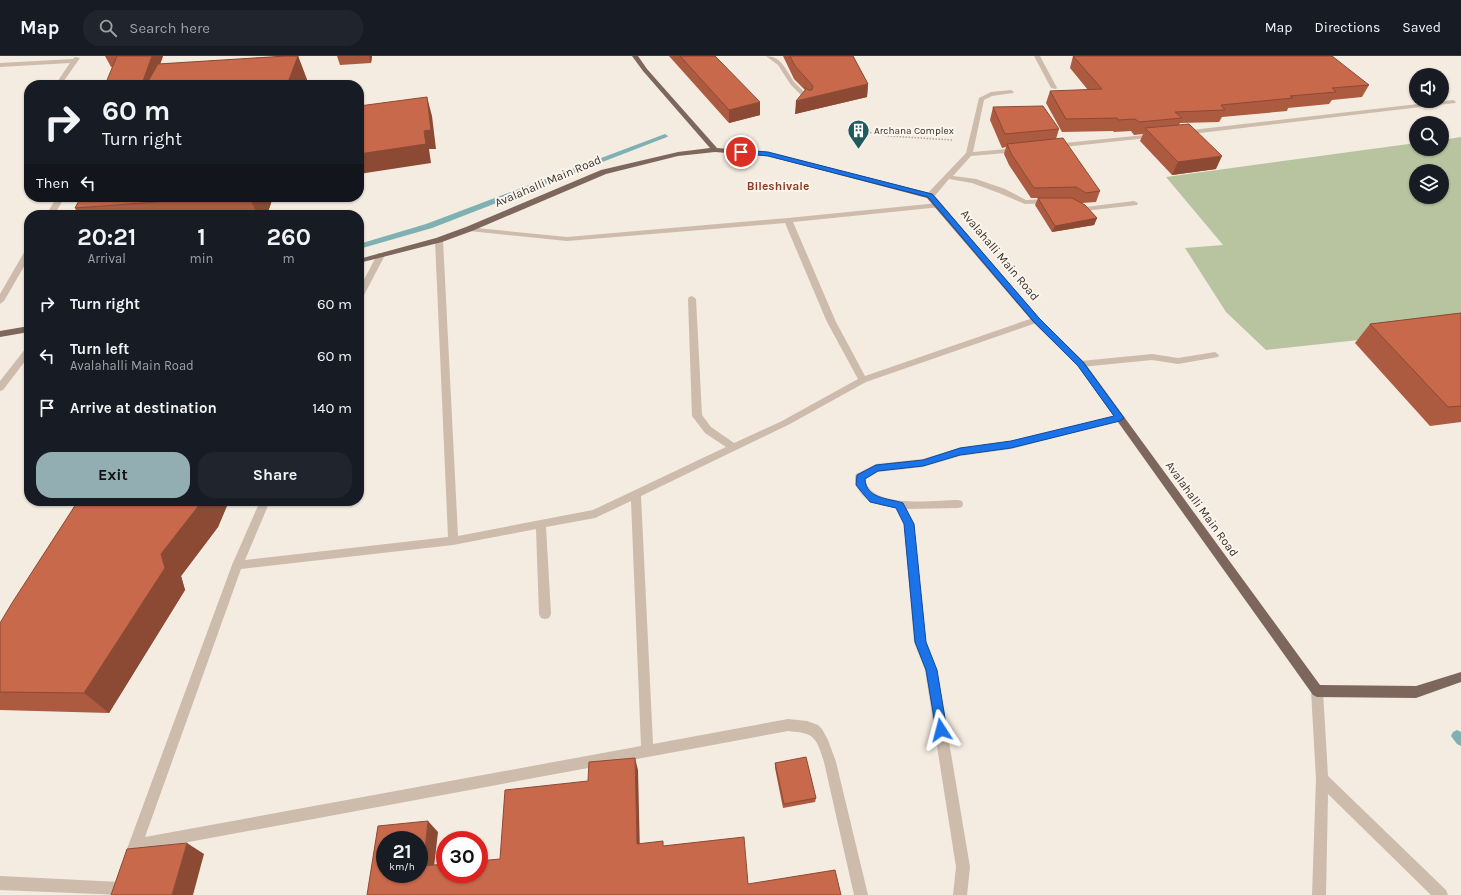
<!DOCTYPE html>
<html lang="en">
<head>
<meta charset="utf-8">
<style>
  :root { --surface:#171b24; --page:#20242c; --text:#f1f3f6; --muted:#9ea1a6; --line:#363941; --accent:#92aeb2 }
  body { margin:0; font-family:Karla,sans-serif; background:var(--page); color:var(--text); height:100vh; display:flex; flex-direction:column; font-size:15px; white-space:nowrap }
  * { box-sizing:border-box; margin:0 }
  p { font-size:13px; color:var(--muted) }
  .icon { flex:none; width:22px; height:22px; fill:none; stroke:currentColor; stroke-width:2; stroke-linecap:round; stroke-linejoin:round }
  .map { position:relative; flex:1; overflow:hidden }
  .panel { position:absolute; left:24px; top:154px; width:340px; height:296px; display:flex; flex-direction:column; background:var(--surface); border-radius:16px; box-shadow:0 1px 3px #0004 }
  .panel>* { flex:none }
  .banner { position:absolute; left:24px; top:24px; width:340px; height:122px; border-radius:16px; box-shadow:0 1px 3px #0004; background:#171b24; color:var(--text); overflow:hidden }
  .controls { position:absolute; left:1409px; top:12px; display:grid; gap:8px }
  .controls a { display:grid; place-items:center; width:40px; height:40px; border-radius:50%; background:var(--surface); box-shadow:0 1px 3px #0004; font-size:20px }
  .speed { position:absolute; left:376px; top:775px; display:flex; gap:8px; font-size:20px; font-weight:700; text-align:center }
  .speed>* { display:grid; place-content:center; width:52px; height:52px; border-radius:50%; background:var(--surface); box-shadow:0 1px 3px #0004; line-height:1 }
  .speed small { font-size:10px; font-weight:400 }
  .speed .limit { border:6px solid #d22; background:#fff; color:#111 }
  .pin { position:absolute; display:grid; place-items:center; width:34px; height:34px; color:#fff; margin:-17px; border:2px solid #fff; border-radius:50%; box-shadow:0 1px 4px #0007 }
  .me { position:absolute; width:44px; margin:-22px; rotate:351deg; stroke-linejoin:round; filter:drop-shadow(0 0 3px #0008) }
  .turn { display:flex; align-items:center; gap:14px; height:84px; padding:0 12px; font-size:18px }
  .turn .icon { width:52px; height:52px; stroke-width:2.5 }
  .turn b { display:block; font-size:28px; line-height:34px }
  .then { display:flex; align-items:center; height:38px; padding:0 12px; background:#0003; gap:8px; font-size:15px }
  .eta { display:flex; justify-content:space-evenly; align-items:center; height:68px; text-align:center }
  .eta b { font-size:24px; font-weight:700; line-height:28px }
  .primary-button { display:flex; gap:8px; margin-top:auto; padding:8px 12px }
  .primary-button a { flex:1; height:46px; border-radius:16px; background:var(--accent); color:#111; font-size:16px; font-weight:700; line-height:46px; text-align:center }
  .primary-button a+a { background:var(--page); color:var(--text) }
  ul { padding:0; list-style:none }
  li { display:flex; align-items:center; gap:12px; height:52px; padding:0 12px }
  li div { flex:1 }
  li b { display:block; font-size:15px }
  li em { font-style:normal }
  header { display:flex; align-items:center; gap:24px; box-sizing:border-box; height:56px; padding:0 20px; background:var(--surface); border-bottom:1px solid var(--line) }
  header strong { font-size:19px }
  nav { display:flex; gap:22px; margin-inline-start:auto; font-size:14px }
  .search { width:280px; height:36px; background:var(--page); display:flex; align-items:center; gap:10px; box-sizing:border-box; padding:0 14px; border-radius:16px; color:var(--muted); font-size:15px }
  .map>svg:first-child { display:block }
</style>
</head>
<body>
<header>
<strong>Map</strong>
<div class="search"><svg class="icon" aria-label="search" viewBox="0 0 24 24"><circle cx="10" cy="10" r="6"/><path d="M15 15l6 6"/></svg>Search here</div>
<nav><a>Map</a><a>Directions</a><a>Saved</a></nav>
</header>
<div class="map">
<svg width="1461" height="839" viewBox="0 0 1461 839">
  <rect width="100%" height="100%" fill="#f4ebe1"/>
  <path fill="#b8c4a0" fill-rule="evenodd" d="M1461,81V273L1266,294L1226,256L1185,192L1223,189L1166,121L1416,87V93H1442V84ZM1416,115H1442V141H1416Z"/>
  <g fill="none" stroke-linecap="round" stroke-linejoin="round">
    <g fill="#7fb0b2" fill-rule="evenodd">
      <path d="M665,78L668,80L667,81L432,172L359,193V188L426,168Z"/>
      <path d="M1457,674L1461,676V690L1457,688L1451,680L1453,676Z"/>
    </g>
    <path stroke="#b9a596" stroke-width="1.5" stroke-dasharray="1.5 1.5" stroke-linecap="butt" d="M867,76L889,80L952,84"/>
    <g fill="#cdbbac" fill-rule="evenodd">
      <path d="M766,0C782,0 786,15 795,27C800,32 806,37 811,43V45H807L791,29L778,9Z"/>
      <path d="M1034,0H1040L1057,32L1056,33L1051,32Z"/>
      <path d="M75,1L80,2L61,29H55L70,7L0,11V7L73,3Z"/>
      <path d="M1011,34L1014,36L1013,37L992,40L984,44L973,96L1018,92L1021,94L1018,96L971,100L953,120L976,123L1005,133L1026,144L1050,143L1054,145L1053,147L1025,148L999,137L972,127L949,123L933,142H927V138L966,97L979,42L991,36Z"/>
      <path d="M1453,44L1456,46L1455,47L1183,79L1180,77L1183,75Z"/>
      <path d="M1155,78L1157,79V81L1054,92L1051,90L1054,88Z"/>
      <path d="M57,141H65L54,159H46Z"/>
      <path d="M1134,145L1138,147L1137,149L1084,155L1073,148L1077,146L1085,151Z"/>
      <path d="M938,147H941V151L793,166L836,266L865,320L1033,262H1039L1040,264L1039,266L866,326L788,369L641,440L653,688L788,663L807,665L818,669L822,673L828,684L836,706L868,839H854L824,706C816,681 815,677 788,675L140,795L139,798L134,800L129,798L127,793L232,509L260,445H270L245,504L448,481L435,184L436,182H439L443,184L458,480L593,454L726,391L705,377L692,360L688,243L689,241L692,240L696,243L702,359L711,371L734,387L782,365L858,323L827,266L785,167L567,185L469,175H466V171L567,181L788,162ZM631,445L641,690L145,781L241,513L453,489L536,473L539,558L541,562L545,563L549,562L551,558L546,471L595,462Z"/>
      <path d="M26,193H29V202L4,245L0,248V238Z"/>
      <path d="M378,197H384L385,199L363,241L359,244V233Z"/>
      <path d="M29,291V300L3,334L0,335V325L26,292Z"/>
      <path d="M1215,296L1219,299L1218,301L1178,308L1152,304L1081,311L1077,308L1081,305L1152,298L1178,302Z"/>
      <path d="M1120,359L1123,360L1125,362L1123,364L1011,393L960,400L923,411L878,416L865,423C871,454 935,444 958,444L962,445L963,448L962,451L958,452L906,453L914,468L926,586L937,614L970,811L967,839H953L956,811L925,614L914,586L904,468L896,452C880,449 864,447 857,431C855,427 854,422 856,418L876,408L923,403L960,392L1011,385Z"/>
      <path d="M1317,629L1321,631L1323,635L1328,720L1446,834L1448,839H1431L1328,738L1326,839H1312L1316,723L1311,635L1313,631Z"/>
      <path d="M0,820L120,826L125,828L127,833L125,838L122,839L0,834Z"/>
    </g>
    <g fill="#7d675c" fill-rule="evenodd">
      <path d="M632,0H638L647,13L717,92L768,96L933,138L1039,262L1084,306L1320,629L1416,630L1461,616V626L1416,642L1317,641L1313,639L1078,310L1033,266L927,142L768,100L715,96L678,100L606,118L472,175L442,186L359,207V203L436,182L466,171L601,114L678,96L710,92L643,15Z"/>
      <path d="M29,270V276L0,281V275Z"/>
    </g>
  </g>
  <g fill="#ac5a40">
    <path d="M105,0H163L160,8L286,0H298L309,29L111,11Z"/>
    <path d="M337,0H372L371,7L340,9Z"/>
    <path d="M669,0H715L760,59L729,67Z"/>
    <path d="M783,0H853L868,28L867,41L795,58L805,34L794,23Z"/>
    <path d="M1073,0L1369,29L1362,41L1332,44L1329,48L1288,52L1287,55L1222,61L1219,66L1180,67L1179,69L1216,113L1172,119L1140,85L1143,78L1134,79L1131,75L1114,76L1113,75L1062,76L1046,47L1050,35L1088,34L1070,12Z"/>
    <path d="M993,51L1059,73L1056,83L1100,135L1096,146L1082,147L1097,162L1094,169L1052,176L1035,149L1038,142H1072H1031L1009,109L1004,98L1006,91L1002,92L990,64Z"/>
    <path d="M81,141H273L267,159H79L75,152Z"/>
    <path d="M1461,257V366L1430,370L1355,287L1370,268Z"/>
    <path d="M78,445H229L218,471L181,520L185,534L109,657L0,654V567Z"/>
    <path d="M775,707L816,742L815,746L783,752L775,712Z"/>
  </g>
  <g fill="#8c4a34">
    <path d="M152,0H163L153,29H108Z"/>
    <path d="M298,0L309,29H287Z"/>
    <path d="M369,0H372L371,7Z"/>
    <path d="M868,28L867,41L795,58L796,45Z"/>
    <path d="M427,41L432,60L436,93H429L431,107L359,118V98L424,75Z"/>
    <path d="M760,46V59L729,67V54Z"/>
    <path d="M1222,100L1216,113L1172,119L1178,106Z"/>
    <path d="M249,141H273L267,159H258Z"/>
    <path d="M1097,162L1094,169L1052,176L1055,170Z"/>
    <path d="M201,445H229L218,471L181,520L185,534L109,657L84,637L161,498Z"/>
    <path d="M635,702L638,714L640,799L637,788Z"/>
    <path d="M428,765L438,776L433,820L423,810Z"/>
    <path d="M187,787L204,798L193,839H172Z"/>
  </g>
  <g fill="#c8694b" stroke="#8c4a34" fill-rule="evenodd">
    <path d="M117,0H152L143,25L105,29Z"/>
    <path d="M286,0H298L287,29H146L158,8Z"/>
    <path d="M680,0H715L760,46L729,54Z"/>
    <path d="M790,0H853L868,28L796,45L806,33L805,31L808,34H812L813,30L795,10Z"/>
    <path d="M1073,0H1332L1369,29L1332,32L1336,36L1290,40L1293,42L1221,49L1225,54L1175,56L1182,62L1139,66L1135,63L1118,64L1117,62L1066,63L1050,35L1102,33Z"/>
    <path d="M427,41L431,74L424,75L426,88L359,98V50Z"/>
    <path d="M1043,50L1059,73L1005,78L993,51Z"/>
    <path d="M1189,68L1222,100L1178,106L1145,72Z"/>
    <path d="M1063,82L1100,135L1086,137L1076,131L1034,132L1012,99L1007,88Z"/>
    <path d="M81,141H223L75,152Z"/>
    <path d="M1038,142H1072L1085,149L1097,162L1055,170Z"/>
    <path d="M1461,257V350L1448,351L1370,268Z"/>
    <path d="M78,445H201L200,448L161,498L165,512L84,637L0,636V567L12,547Z"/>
    <path d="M806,701L816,742L784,748L775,707Z"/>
    <path d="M635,702L637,788L663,785V790L744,781L748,828L835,814L841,839H367L378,770L428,765L423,810L445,808V818H479V805L500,803L505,734L588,725L589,706ZM385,784H419V818H385Z"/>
    <path d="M187,787L172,839H111L127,793Z"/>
  </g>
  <path fill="#1a73e8" stroke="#114b97" d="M741,94L768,96L932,138L1039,262L1083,306L1124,362L1120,365L1011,392L960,399L923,410L878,415L865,423C866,443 888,442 903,447L914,468L926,586L937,614L947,674L945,678L941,680L937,678L936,674L926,614L915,586L904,468L896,452L870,446L856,429L857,419L876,409L923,404L960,392L1011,385L1114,360L1078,310L1034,266L928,141L768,100L739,97V95Z"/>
  <defs>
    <symbol id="building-pin" viewBox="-11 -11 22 30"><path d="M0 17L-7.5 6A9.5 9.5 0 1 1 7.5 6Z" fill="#1f5a5e" stroke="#fbf5ee"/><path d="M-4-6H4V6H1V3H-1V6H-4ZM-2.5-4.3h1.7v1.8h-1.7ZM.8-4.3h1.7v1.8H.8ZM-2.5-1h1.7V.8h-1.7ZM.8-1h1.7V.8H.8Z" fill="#fff"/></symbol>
  </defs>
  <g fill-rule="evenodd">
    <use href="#building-pin" x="846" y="62" width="25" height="34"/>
  </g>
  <g text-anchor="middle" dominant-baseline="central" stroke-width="4" stroke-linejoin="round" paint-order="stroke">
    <g font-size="10" fill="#3b302b" stroke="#fbf5ee" text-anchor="start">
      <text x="874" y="75">Archana Complex</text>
    </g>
    <g font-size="12" fill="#3b302b" stroke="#fbf5ee">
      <text transform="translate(548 125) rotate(-23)">Avalahalli Main Road</text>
      <text transform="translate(1000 199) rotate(50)">Avalahalli Main Road</text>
      <text transform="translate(1202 453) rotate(54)">Avalahalli Main Road</text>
    </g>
    <g font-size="12" font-weight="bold" fill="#8c3b22" stroke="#fbf5ee">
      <text x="778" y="130">Bileshivale</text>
    </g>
  </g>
</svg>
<div class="controls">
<a><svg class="icon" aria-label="sound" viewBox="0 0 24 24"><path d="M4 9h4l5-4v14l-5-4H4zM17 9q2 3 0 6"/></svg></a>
<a><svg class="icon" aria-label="search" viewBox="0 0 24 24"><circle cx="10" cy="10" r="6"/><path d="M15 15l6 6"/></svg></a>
<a><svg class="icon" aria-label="layers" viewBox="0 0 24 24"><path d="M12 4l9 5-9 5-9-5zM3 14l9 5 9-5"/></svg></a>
</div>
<div class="speed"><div>21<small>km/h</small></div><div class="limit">30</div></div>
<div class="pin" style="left:741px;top:96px;background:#d93025"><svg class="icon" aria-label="arrive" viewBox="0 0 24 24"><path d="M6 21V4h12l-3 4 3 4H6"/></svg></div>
<svg class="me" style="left:941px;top:674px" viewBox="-20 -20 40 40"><path d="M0-17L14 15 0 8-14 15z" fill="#1a73e8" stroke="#fff" stroke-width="4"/></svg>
<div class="banner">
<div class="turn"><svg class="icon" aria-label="right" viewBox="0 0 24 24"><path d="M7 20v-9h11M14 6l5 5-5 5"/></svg><div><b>60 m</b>Turn right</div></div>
<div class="then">Then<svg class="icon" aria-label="left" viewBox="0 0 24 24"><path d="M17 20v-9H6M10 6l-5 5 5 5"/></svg></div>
</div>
<section class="panel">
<div class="eta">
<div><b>20:21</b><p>Arrival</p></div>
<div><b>1</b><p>min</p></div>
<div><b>260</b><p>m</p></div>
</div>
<ul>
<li><svg class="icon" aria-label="right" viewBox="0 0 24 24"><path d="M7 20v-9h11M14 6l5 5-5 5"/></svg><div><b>Turn right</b></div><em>60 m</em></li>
<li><svg class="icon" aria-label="left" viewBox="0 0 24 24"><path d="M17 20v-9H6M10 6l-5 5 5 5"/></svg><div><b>Turn left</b><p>Avalahalli Main Road</p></div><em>60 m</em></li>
<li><svg class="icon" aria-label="arrive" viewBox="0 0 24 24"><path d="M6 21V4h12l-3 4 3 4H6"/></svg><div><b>Arrive at destination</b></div><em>140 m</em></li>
</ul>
<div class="primary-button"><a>Exit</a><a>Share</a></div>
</section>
</div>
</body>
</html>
